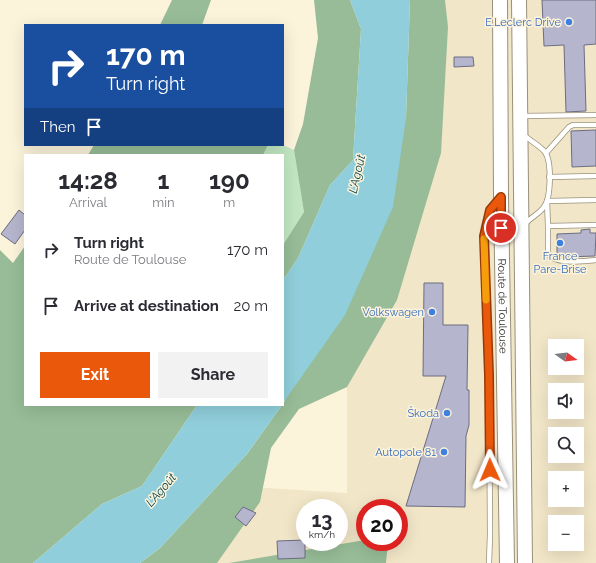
<!DOCTYPE html>
<html lang="en">
<head>
<meta charset="utf-8">
<style>
  :root { --surface:#fff; --page:#f2f2f3; --text:#2b2b33; --muted:#7c7c81; --accent:#ea580c }
  body { margin:0; font-family:Raleway,sans-serif; background:var(--page); color:var(--text); height:100vh; display:flex; flex-direction:column; font-size:15px; white-space:nowrap }
  * { box-sizing:border-box; margin:0 }
  p { font-size:13px; color:var(--muted) }
  .icon { flex:none; width:22px; height:22px; fill:none; stroke:currentColor; stroke-width:2; stroke-linecap:round; stroke-linejoin:round }
  .map { position:relative; flex:1; overflow:hidden }
  .details { position:absolute; left:24px; top:154px; width:260px; height:252px; display:flex; flex-direction:column; background:var(--surface); border-radius:0px; box-shadow:0 4px 16px #0002 }
  .details>* { flex:none }
  .banner { position:absolute; left:24px; top:24px; width:260px; height:122px; border-radius:0px; box-shadow:0 4px 16px #0002; background:#1a4fa0; color:#fff; overflow:hidden }
  .needle { width:26px; rotate:104deg }
  .controls { position:absolute; left:548px; top:339px; display:grid; gap:8px }
  .controls a { display:grid; place-items:center; width:36px; height:36px; border-radius:0px; background:var(--surface); box-shadow:0 4px 16px #0002; font-size:20px }
  .speed { position:absolute; left:296px; top:499px; display:flex; gap:8px; font-size:20px; font-weight:700; text-align:center }
  .speed>* { display:grid; place-content:center; width:52px; height:52px; border-radius:50%; background:var(--surface); box-shadow:0 4px 16px #0002; line-height:1 }
  .speed small { font-size:10px; font-weight:400 }
  .speed .limit { border:6px solid #d22; background:#fff; color:#111 }
  .pin { position:absolute; display:grid; place-items:center; width:34px; height:34px; color:#fff; margin:-17px; border:2px solid #fff; border-radius:50%; box-shadow:0 1px 4px #0007 }
  .me { position:absolute; width:44px; margin:-22px; rotate:359deg; stroke-linejoin:round; filter:drop-shadow(0 0 3px #0008) }
  .turn { display:flex; align-items:center; gap:14px; height:84px; padding:0 16px; font-size:18px }
  .turn .icon { width:52px; height:52px; stroke-width:2.5 }
  .turn b { display:block; font-size:28px; line-height:34px }
  .then { display:flex; align-items:center; height:38px; padding:0 16px; background:#0003; gap:8px; font-size:15px }
  .eta { display:flex; justify-content:space-evenly; align-items:center; height:68px; text-align:center }
  .eta b { font-size:24px; font-weight:700; line-height:28px }
  .cta { display:flex; gap:8px; margin-top:auto; padding:8px 16px }
  .cta a { flex:1; height:46px; border-radius:0px; background:var(--accent); color:#fff; font-size:16px; font-weight:700; line-height:46px; text-align:center }
  .cta a+a { background:var(--page); color:var(--text) }
  ul { padding:0; list-style:none }
  li { display:flex; align-items:center; gap:12px; height:56px; padding:0 16px }
  li div { flex:1 }
  li b { display:block; font-size:15px }
  li em { font-style:normal }
  .map>svg:first-child { display:block }
</style>
</head>
<body>
<div class="map">
<svg width="596" height="563" viewBox="0 0 596 563">
  <rect width="100%" height="100%" fill="#fcf3db"/>
  <path fill="#f2e6c8" fill-rule="evenodd" d="M428,0H596V563H154L236,486L347,493V387L402,244ZM555,346H577V368H555ZM555,390H577V412H555ZM555,434H577V456H555ZM555,478H577V500H555ZM305,508H339V542H305ZM365,508H399V542H365ZM555,522H577V544H555Z"/>
  <path fill="#c1e6c1" d="M268,145H283L294,150L304,212L283,245V155H263Z"/>
  <g fill="#97bc97">
    <path d="M172,0H211L202,25H160Z"/>
    <path d="M314,0H350L361,29L353,160L330,185L298,258L283,280V245L304,212L294,150L303,124L318,38Z"/>
    <path d="M410,0H445L448,27L441,153L397,300L347,387L299,409L271,448L260,502L217,563H140L160,548L247,454L282,405H283L406,118Z"/>
    <path d="M94,145H268L263,155H88Z"/>
    <path d="M25,246V405H197L142,486L102,504L33,563H0V250L13,263Z"/>
    <path d="M365,540V542H388L386,563H229Z"/>
  </g>
  <g fill="#8fceda">
    <path d="M350,0H410L406,118L393,207L345,315L283,403V280L298,258L330,185L353,160L361,29Z"/>
    <path d="M197,405H282L247,454L160,548L140,563H33L102,504L142,486Z"/>
  </g>
  <g fill="#b5b5cd" stroke="#6c6c82">
    <path d="M542,0H596V44L584,45L586,111L566,112L564,45L544,46Z"/>
    <path d="M454,57H473L474,66L454,67Z"/>
    <path d="M596,130V166L572,167L571,131Z"/>
    <path d="M19,210L25,215V230L15,244L1,234Z"/>
    <path d="M590,229V233H596L595,256L565,257L557,256V234L581,233V230Z"/>
    <path d="M424,283H443V325H468L467,390H469V425L466,436L465,507L406,506L446,376H423Z"/>
    <path d="M243,507L256,513L246,526L235,517Z"/>
    <path d="M305,540V558L278,559L277,541Z"/>
  </g>
  <g fill="none" stroke-linecap="round" stroke-linejoin="round">
    <defs>
      <g id="service">
        <path d="M522,116L596,115"/>
        <path d="M523,134C530,141 539,145 545,152C552,162 551,198 544,207C539,214 531,217 525,224"/>
        <path d="M546,153L569,127L573,125H596"/>
        <path d="M549,177L596,176"/>
        <path d="M596,200L547,201L548,226L596,225"/>
        <path d="M548,226V254C556,265 583,261 596,260"/>
        <path d="M489,563L490,534L489,375L484,236L489,210L498,200"/>
      </g>
      <g id="primary">
        <path id="s1" d="M500,0L501,197L507,563"/>
        <path d="M519,0L525,563"/>
      </g>
    </defs>
    <use href="#service" stroke="#98907a" stroke-width="6"/>
    <use href="#primary" stroke="#98907a" stroke-width="16"/>
    <use href="#service" stroke="#fff" stroke-width="4.5"/>
    <use href="#primary" stroke="#fff" stroke-width="14"/>
  </g>
  <g fill="none" stroke-linecap="round" stroke-linejoin="round">
    <defs>
      <path id="route" d="M490,470L489,375L484,236L490,210L501,197V228"/>
    </defs>
    <use href="#route" stroke="#983908" stroke-width="10"/>
    <use href="#route" stroke="#ea580c" stroke-width="7"/>
    <path stroke="#f59e0b" stroke-width="7" d="M484,239L486,300"/>
  </g>
  <g fill="#3f7fe0" stroke="#fcf3db" stroke-width="1.5">
    <circle cx="569" cy="22" r="4"/>
    <circle cx="560" cy="243" r="4"/>
    <circle cx="432" cy="312" r="4"/>
    <circle cx="447" cy="413" r="4"/>
    <circle cx="444" cy="452" r="4"/>
  </g>
  <g text-anchor="middle" dominant-baseline="central" stroke-width="3" stroke-linejoin="round" paint-order="stroke">
    <g font-size="11" fill="#366cbe" stroke="#fcf3db" text-anchor="end">
      <text x="561" y="22">E.Leclerc Drive</text>
      <text x="560" y="256" text-anchor="middle">France<tspan x="560" dy="13">Pare-Brise</tspan></text>
      <text x="424" y="312">Volkswagen</text>
      <text x="439" y="413">Škoda</text>
      <text x="436" y="452">Autopole 81</text>
    </g>
    <g font-size="11" fill="#343128" stroke="#fcf3db">
      <text stroke="none"><textPath href="#s1" startOffset="306">Route de Toulouse</textPath></text>
    </g>
    <g font-size="12" font-style="italic" fill="#023f48" stroke="#fcf3db">
      <text transform="translate(357 174) rotate(-77)">L'Agoût</text>
      <text transform="translate(161 490) rotate(-49)">L'Agoût</text>
    </g>
  </g>
</svg>
<div class="controls">
<a><svg class="needle" viewBox="-14 -14 28 28"><path d="M0-13l5 13h-10z" fill="#e53935"/><path d="M0 13l5-13h-10z" fill="#7c7c81"/></svg></a>
<a><svg class="icon" aria-label="sound" viewBox="0 0 24 24"><path d="M4 9h4l5-4v14l-5-4H4zM17 9q2 3 0 6"/></svg></a>
<a><svg class="icon" aria-label="search" viewBox="0 0 24 24"><circle cx="10" cy="10" r="6"/><path d="M15 15l6 6"/></svg></a>
<a>+</a>
<a>−</a>
</div>
<div class="speed"><div>13<small>km/h</small></div><div class="limit">20</div></div>
<div class="pin" style="left:501px;top:228px;background:#d93025"><svg class="icon" aria-label="arrive" viewBox="0 0 24 24"><path d="M6 21V4h12l-3 4 3 4H6"/></svg></div>
<svg class="me" style="left:490px;top:470px" viewBox="-20 -20 40 40"><path d="M0-17L14 15 0 8-14 15z" fill="#ea580c" stroke="#fff" stroke-width="4"/></svg>
<div class="banner">
<div class="turn"><svg class="icon" aria-label="right" viewBox="0 0 24 24"><path d="M7 20v-9h11M14 6l5 5-5 5"/></svg><div><b>170 m</b>Turn right</div></div>
<div class="then">Then<svg class="icon" aria-label="arrive" viewBox="0 0 24 24"><path d="M6 21V4h12l-3 4 3 4H6"/></svg></div>
</div>
<section class="details">
<div class="eta">
<div><b>14:28</b><p>Arrival</p></div>
<div><b>1</b><p>min</p></div>
<div><b>190</b><p>m</p></div>
</div>
<ul>
<li><svg class="icon" aria-label="right" viewBox="0 0 24 24"><path d="M7 20v-9h11M14 6l5 5-5 5"/></svg><div><b>Turn right</b><p>Route de Toulouse</p></div><em>170 m</em></li>
<li><svg class="icon" aria-label="arrive" viewBox="0 0 24 24"><path d="M6 21V4h12l-3 4 3 4H6"/></svg><div><b>Arrive at destination</b></div><em>20 m</em></li>
</ul>
<div class="cta"><a>Exit</a><a>Share</a></div>
</section>
</div>
</body>
</html>
